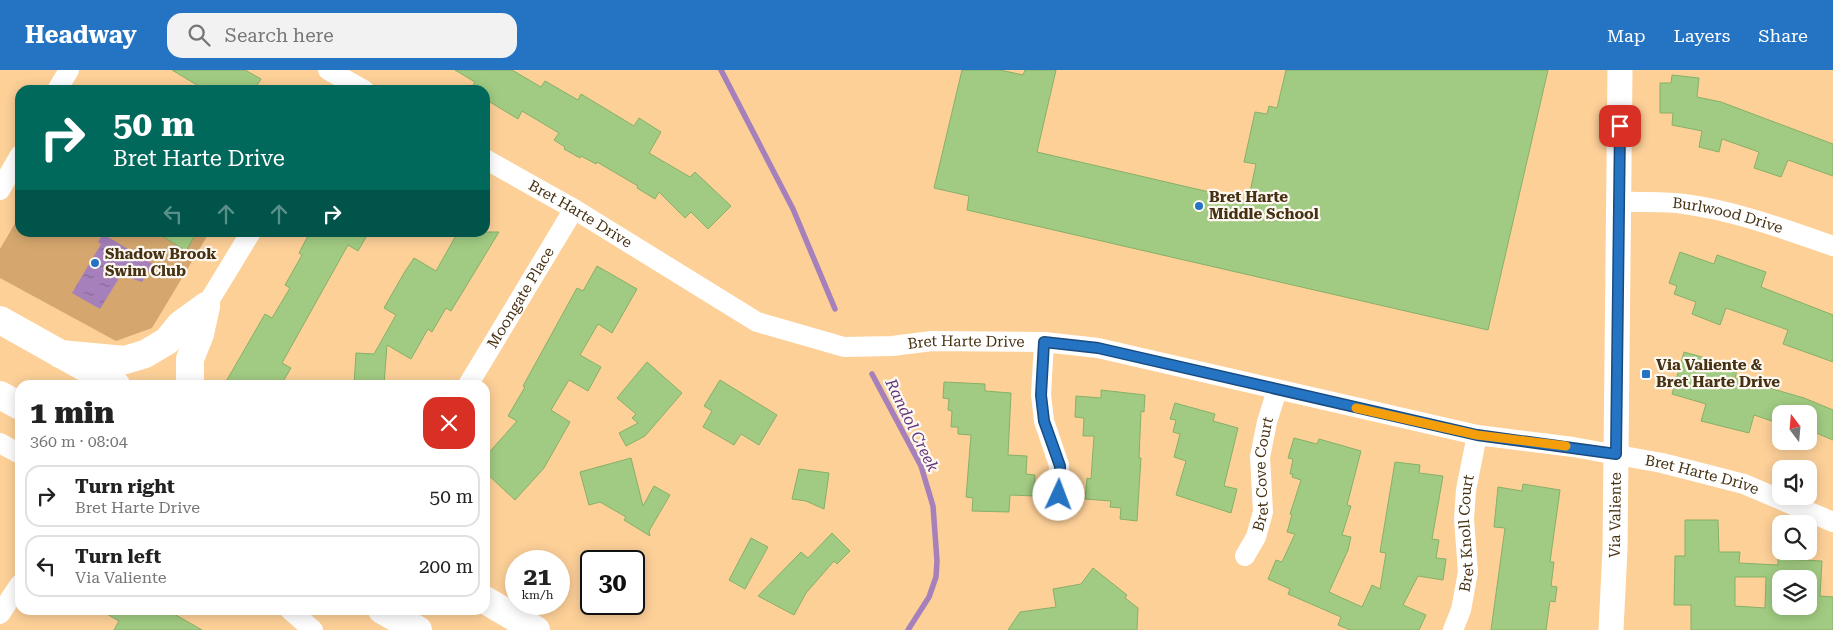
<!DOCTYPE html>
<html lang="en">
<head>
<meta charset="utf-8">
<style>
  :root { --surface:#fff; --page:#f2f2f2; --text:#222; --muted:#767676; --line:#e0e0e0; --accent:#2573c3 }
  body { margin:0; font-family:"Roboto Serif",serif; background:var(--page); color:var(--text); height:100vh; display:flex; flex-direction:column; font-size:19px; white-space:nowrap }
  * { box-sizing:border-box; margin:0 }
  p { font-size:16px; color:var(--muted) }
  .icon { flex:none; width:28px; height:28px; fill:none; stroke:currentColor; stroke-width:2; stroke-linecap:round; stroke-linejoin:round }
  .map { position:relative; flex:1; overflow:hidden }
  .sheet { position:absolute; left:15px; top:310px; width:475px; height:235px; display:flex; flex-direction:column; background:var(--surface); border-radius:15px; box-shadow:0 2px 12px #0003 }
  .sheet>* { flex:none }
  .guide { position:absolute; left:15px; top:15px; width:475px; height:152px; border-radius:15px; box-shadow:0 2px 12px #0003; background:#00695c; color:#fff; overflow:hidden }
  .needle { width:32px; rotate:344deg }
  .buttons { position:absolute; left:1772px; top:335px; display:grid; gap:10px }
  .buttons a { display:grid; place-items:center; width:45px; height:45px; border-radius:10px; background:var(--surface); box-shadow:0 2px 12px #0003; font-size:25px }
  .speed { position:absolute; left:505px; top:480px; display:flex; gap:10px; font-size:25px; font-weight:700; text-align:center }
  .speed>* { display:grid; place-content:center; width:65px; height:65px; border-radius:50%; background:var(--surface); box-shadow:0 2px 12px #0003; line-height:1 }
  .speed small { font-size:12px; font-weight:400 }
  .speed .limit { border:2px solid #111; border-radius:8px; background:#fff; color:#111 }
  .pin { position:absolute; display:grid; place-items:center; width:42px; height:42px; color:#fff; margin:-21px; border-radius:10px; box-shadow:0 2px 8px #0006 }
  .me { position:absolute; width:55px; margin:-28px; rotate:2deg; stroke-linejoin:round; filter:drop-shadow(0 0 4px #0008) }
  .turn { display:flex; align-items:center; gap:18px; height:105px; padding:0 15px; font-size:22px }
  .turn .icon { width:65px; height:65px; stroke-width:2.5 }
  .turn b { display:block; font-size:35px; line-height:42px }
  .lanes { display:flex; align-items:center; height:48px; padding:0 15px; background:#0003; justify-content:center; gap:25px; direction:ltr }
  .lanes .off { opacity:.35 }
  .round { display:grid; place-items:center; flex:none; width:52px; height:52px; border-radius:15px; background:var(--page) }
  .headline { display:flex; align-items:center; justify-content:space-between; height:85px; padding:0 15px }
  h1 { font-size:30px; font-weight:800; line-height:38px }
  ul { padding:0; list-style:none }
  li { display:flex; align-items:center; gap:15px; height:62px; margin:0 10px 8px; padding:0 5px; border:2px solid var(--line); border-radius:15px }
  li div { flex:1 }
  li b { display:block; font-size:19px }
  li em { font-style:normal }
  header { display:flex; align-items:center; gap:30px; box-sizing:border-box; height:70px; padding:0 25px; background:var(--accent); color:#fff }
  header strong { font-size:24px }
  nav { display:flex; gap:28px; margin-inline-start:auto; font-size:18px }
  .search { width:350px; height:45px; background:var(--page); display:flex; align-items:center; gap:12px; box-sizing:border-box; padding:0 18px; border-radius:15px; color:var(--muted); font-size:19px }
  .map>svg:first-child { display:block }
</style>
</head>
<body>
<header>
<strong>Headway</strong>
<div class="search"><svg class="icon" aria-label="search" viewBox="0 0 24 24"><circle cx="10" cy="10" r="6"/><path d="M15 15l6 6"/></svg>Search here</div>
<nav><a>Map</a><a>Layers</a><a>Share</a></nav>
</header>
<div class="map">
<svg width="1833" height="560" viewBox="0 0 1833 560">
  <defs>
    <pattern id="water-ripples" width="26" height="14" patternUnits="userSpaceOnUse" patternTransform="scale(1.25)"><rect width="26" height="14" fill="#a580ba"/><path d="M2 4q2-2 4 0t4 0M15 11q2-2 4 0t4 0" fill="none" stroke="#886996"/></pattern>
  </defs>
  <rect width="100%" height="100%" fill="#fdd098"/>
  <path fill="#d5a76e" d="M20,145V162L209,163L152,258L116,271L0,208V179Z"/>
  <path fill="url(#water-ripples)" d="M103,164L153,194L142,212L121,205L100,239L72,223L101,174L98,172Z"/>
  <g fill="none" stroke-linecap="round" stroke-linejoin="round">
    <g stroke="#a580ba" stroke-width="5.5">
      <path d="M721,0L793,139L835,239"/>
      <path d="M872,304L921,396L933,436L937,491L936,507L929,527L908,560"/>
    </g>
  </g>
  <g fill="#a1cb82" stroke="#87b067" fill-rule="evenodd">
    <path d="M172,0H245L261,9L254,20H193L197,15Z"/>
    <path d="M455,0H512L541,17L545,11L578,30L581,24L634,56L639,48L661,62L649,83L690,107L695,102L731,136L708,159L691,142L685,148L659,122L655,129L637,118L638,116L597,92L596,94L581,86L580,88L564,79L565,77L554,70L559,63L522,41L518,49L485,29V20H470L475,12Z"/>
    <path d="M962,0H1000L1023,5L1025,0H1056L1037,82L1248,131L1256,94L1244,92L1255,42L1267,44L1269,36L1277,38L1286,0H1548L1488,260L967,140L969,126L934,118Z"/>
    <path d="M1672,5L1699,8L1697,27L1721,32L1833,74V106L1788,90L1781,107L1754,98L1759,82L1722,69L1719,82L1699,77L1702,61L1672,55L1673,43H1660V13H1671Z"/>
    <path d="M156,162H197L186,181Z"/>
    <path d="M310,162H369L358,181L348,175L282,293L291,298L281,315H224L265,244L272,248L290,218L285,215L302,185L299,183Z"/>
    <path d="M458,162H499L451,241L446,238L432,262L428,259L411,289L387,275L384,315H354L356,283L374,284L396,245L384,238L404,203L414,188L436,201Z"/>
    <path d="M1680,182L1714,194L1717,185L1766,202L1761,217L1833,245V292L1783,274L1788,260L1726,238L1720,255L1692,244L1696,232L1674,224L1677,216L1669,213Z"/>
    <path d="M597,196L637,219L612,263L598,254L580,285L601,297L588,321L569,310L551,340L570,352L544,398L515,430L485,402V387L517,351L508,346L525,317L523,316L577,218L583,221Z"/>
    <path d="M1684,282L1738,297L1735,308L1804,328L1833,340V370L1809,360V344H1781V354L1754,345L1749,363L1701,351L1706,334L1672,324Z"/>
    <path d="M647,292L682,323L645,366L626,376L619,363L638,353L632,348L636,344L617,328Z"/>
    <path d="M720,310L777,345L759,375L741,364L734,375L703,357L712,341L704,336Z"/>
    <path d="M944,312L985,314V321L1011,323L1008,385L1027,386L1026,404L1035,405L1034,426L1010,425L1009,442L972,441L973,428L966,427L971,365L958,364V357H951L952,341L948,340L949,329L943,328Z"/>
    <path d="M1101,320L1145,325L1144,342L1141,341L1139,388H1141L1137,451L1120,449L1121,438L1110,437L1111,431L1085,429L1087,408L1091,409L1094,366H1083L1084,348L1075,347L1076,326L1101,328Z"/>
    <path d="M1175,333L1215,344L1213,351L1238,358L1224,416L1237,419L1231,443L1176,425L1186,391L1174,387L1180,364L1173,362L1176,350L1170,349Z"/>
    <path d="M1294,368L1317,374L1319,369L1361,381L1347,435L1351,436L1342,465L1351,467L1348,480L1329,522L1362,537L1372,515L1380,519L1386,483L1380,482L1395,392L1420,395L1419,403L1443,406L1432,469L1439,470L1436,488L1446,489L1443,510L1418,506L1403,535L1426,545L1419,560H1350L1338,555L1341,547L1288,524L1290,519L1268,509L1276,490L1282,492L1295,464L1287,462L1292,445L1290,444L1301,410L1292,407L1293,404H1290L1293,389L1288,388Z"/>
    <path d="M631,388L643,436L654,416L670,425L649,461L650,466L624,450L626,447L600,432L589,435L580,402Z"/>
    <path d="M799,399L829,403L824,439L806,431L792,429Z"/>
    <path d="M1523,414L1560,420L1550,492H1554L1551,516L1557,517L1555,532L1550,531L1546,560H1491L1505,458L1494,457L1498,417L1522,421Z"/>
    <path d="M1685,450H1718L1719,482H1740L1739,493L1778,495V489L1822,491L1820,526L1833,527V560H1691V535H1674L1675,486H1685ZM1735,507H1766L1765,538L1735,536ZM1781,509H1809V536H1781Z"/>
    <path d="M832,463L850,481L837,494L834,491L806,523L794,545L758,526L801,482L808,488Z"/>
    <path d="M751,468L768,477L745,519L729,510Z"/>
    <path d="M1093,498L1127,525L1125,528L1138,538L1137,560H1008L1020,542L1056,537L1053,519L1081,514Z"/>
    <path d="M100,540H167L202,560H114L119,551Z"/>
  </g>
  <g fill="none" stroke-linecap="round" stroke-linejoin="round">
    <g stroke="#fff" stroke-width="20">
      <path d="M328,0L364,20"/>
      <path d="M57,20L69,0"/>
      <path id="s1" d="M485,89L574,139L757,252L844,277L892,276L932,271L1044,272L1098,278L1477,365L1573,377L1662,393L1744,414L1833,452"/>
      <path d="M0,120L20,85"/>
      <path id="s2" d="M1619,131C1640,133 1663,131 1684,134C1736,141 1784,159 1833,176"/>
      <path d="M206,236L251,162"/>
      <path d="M1044,272L1041,325L1044,351L1059,395L1058,440"/>
      <path id="s3" d="M468,315L574,139"/>
      <path d="M0,373L20,384"/>
      <path id="s4" d="M1245,486L1256,467L1263,442L1260,387L1267,352L1277,320"/>
      <path d="M290,540L313,560"/>
      <path d="M0,544L20,514"/>
      <path id="s5" d="M1453,560L1461,540L1468,502L1464,449L1466,420L1477,365"/>
    </g>
    <path stroke="#fff" stroke-width="25" id="s6" d="M1611,560L1615,479L1620,0"/>
    <g stroke="#fff" stroke-width="28">
      <path d="M0,250L116,315"/>
      <path d="M60,284L125,290L145,284L167,271L181,254L206,236"/>
      <path d="M190,315V289L200,264L206,236"/>
      <path d="M0,325L20,336"/>
      <path d="M485,530L536,560"/>
      <path d="M382,540L418,560"/>
    </g>
  </g>
  <g fill="none" stroke-linecap="round" stroke-linejoin="round">
    <defs>
      <path id="route" d="M1059,425L1060,396L1044,351L1041,325L1044,272L1098,278L1477,365L1616,384L1620,56"/>
    </defs>
    <use href="#route" stroke="#184b7f" stroke-width="12"/>
    <use href="#route" stroke="#2573c3" stroke-width="9"/>
    <path stroke="#f59e0b" stroke-width="9" d="M1356,338L1477,365L1566,376"/>
  </g>
  <g fill="#2573c3" stroke="#fef9f2" stroke-width="2">
    <circle cx="1199" cy="136" r="5"/>
    <circle cx="95" cy="193" r="5"/>
    <rect x="1641" y="299" width="10" height="10" rx="2.5"/>
  </g>
  <g text-anchor="middle" dominant-baseline="central" stroke-width="4.5" stroke-linejoin="round" paint-order="stroke">
    <g font-size="15" font-weight="bold" fill="#463112" stroke="#fef9f2" text-anchor="start">
      <text x="1209" y="127">Bret Harte<tspan x="1209" dy="17">Middle School</tspan></text>
      <text x="105" y="184">Shadow Brook<tspan x="105" dy="17">Swim Club</tspan></text>
      <text x="1656" y="295">Via Valiente &amp;<tspan x="1656" dy="17">Bret Harte Drive</tspan></text>
    </g>
    <g font-size="15" fill="#463112" stroke="#fef9f2">
      <text stroke="none"><textPath href="#s1" startOffset="110">Bret Harte Drive</textPath></text>
      <text stroke="none"><textPath href="#s2" startOffset="110">Burlwood Drive</textPath></text>
      <text stroke="none"><textPath href="#s3" startOffset="102">Moongate Place</textPath></text>
      <text stroke="none"><textPath href="#s1" startOffset="530">Bret Harte Drive</textPath></text>
      <text stroke="none"><textPath href="#s4" startOffset="86">Bret Cove Court</textPath></text>
      <text stroke="none"><textPath href="#s1" startOffset="1280">Bret Harte Drive</textPath></text>
      <text stroke="none"><textPath href="#s6" startOffset="115">Via Valiente</textPath></text>
      <text stroke="none"><textPath href="#s5" startOffset="99">Bret Knoll Court</textPath></text>
    </g>
    <g font-size="16" font-style="italic" fill="#62337b" stroke="#fef9f2">
      <text transform="translate(912 355) rotate(64)">Randol Creek</text>
    </g>
  </g>
</svg>
<div class="buttons">
<a><svg class="needle" viewBox="-14 -14 28 28"><path d="M0-13l5 13h-10z" fill="#e53935"/><path d="M0 13l5-13h-10z" fill="#767676"/></svg></a>
<a><svg class="icon" aria-label="sound" viewBox="0 0 24 24"><path d="M4 9h4l5-4v14l-5-4H4zM17 9q2 3 0 6"/></svg></a>
<a><svg class="icon" aria-label="search" viewBox="0 0 24 24"><circle cx="10" cy="10" r="6"/><path d="M15 15l6 6"/></svg></a>
<a><svg class="icon" aria-label="layers" viewBox="0 0 24 24"><path d="M12 4l9 5-9 5-9-5zM3 14l9 5 9-5"/></svg></a>
</div>
<div class="speed"><div>21<small>km/h</small></div><div class="limit">30</div></div>
<div class="pin" style="left:1620px;top:56px;background:#d93025"><svg class="icon" aria-label="arrive" viewBox="0 0 24 24"><path d="M6 21V4h12l-3 4 3 4H6"/></svg></div>
<svg class="me" style="left:1059px;top:425px" viewBox="-20 -20 40 40"><circle r="19" fill="#fff"/><path d="M0-13L10 11 0 6-10 11z" fill="#2573c3"/></svg>
<div class="guide">
<div class="turn"><svg class="icon" aria-label="right" viewBox="0 0 24 24"><path d="M7 20v-9h11M14 6l5 5-5 5"/></svg><div><b>50 m</b>Bret Harte Drive</div></div>
<div class="lanes"><svg class="icon off" aria-label="left" viewBox="0 0 24 24"><path d="M17 20v-9H6M10 6l-5 5 5 5"/></svg><svg class="icon off" aria-label="ahead" viewBox="0 0 24 24"><path d="M12 20V5M6 11l6-6 6 6"/></svg><svg class="icon off" aria-label="ahead" viewBox="0 0 24 24"><path d="M12 20V5M6 11l6-6 6 6"/></svg><svg class="icon" aria-label="right" viewBox="0 0 24 24"><path d="M7 20v-9h11M14 6l5 5-5 5"/></svg></div>
</div>
<section class="sheet">
<div class="headline"><div><h1>1 min</h1><p>360 m · 08:04</p></div><a class="round" style="background:#d93025;color:#fff"><svg class="icon" aria-label="close" viewBox="0 0 24 24"><path d="M6 6l12 12M18 6L6 18"/></svg></a></div>
<ul>
<li><svg class="icon" aria-label="right" viewBox="0 0 24 24"><path d="M7 20v-9h11M14 6l5 5-5 5"/></svg><div><b>Turn right</b><p>Bret Harte Drive</p></div><em>50 m</em></li>
<li><svg class="icon" aria-label="left" viewBox="0 0 24 24"><path d="M17 20v-9H6M10 6l-5 5 5 5"/></svg><div><b>Turn left</b><p>Via Valiente</p></div><em>200 m</em></li>
</ul>
</section>
</div>
</body>
</html>
